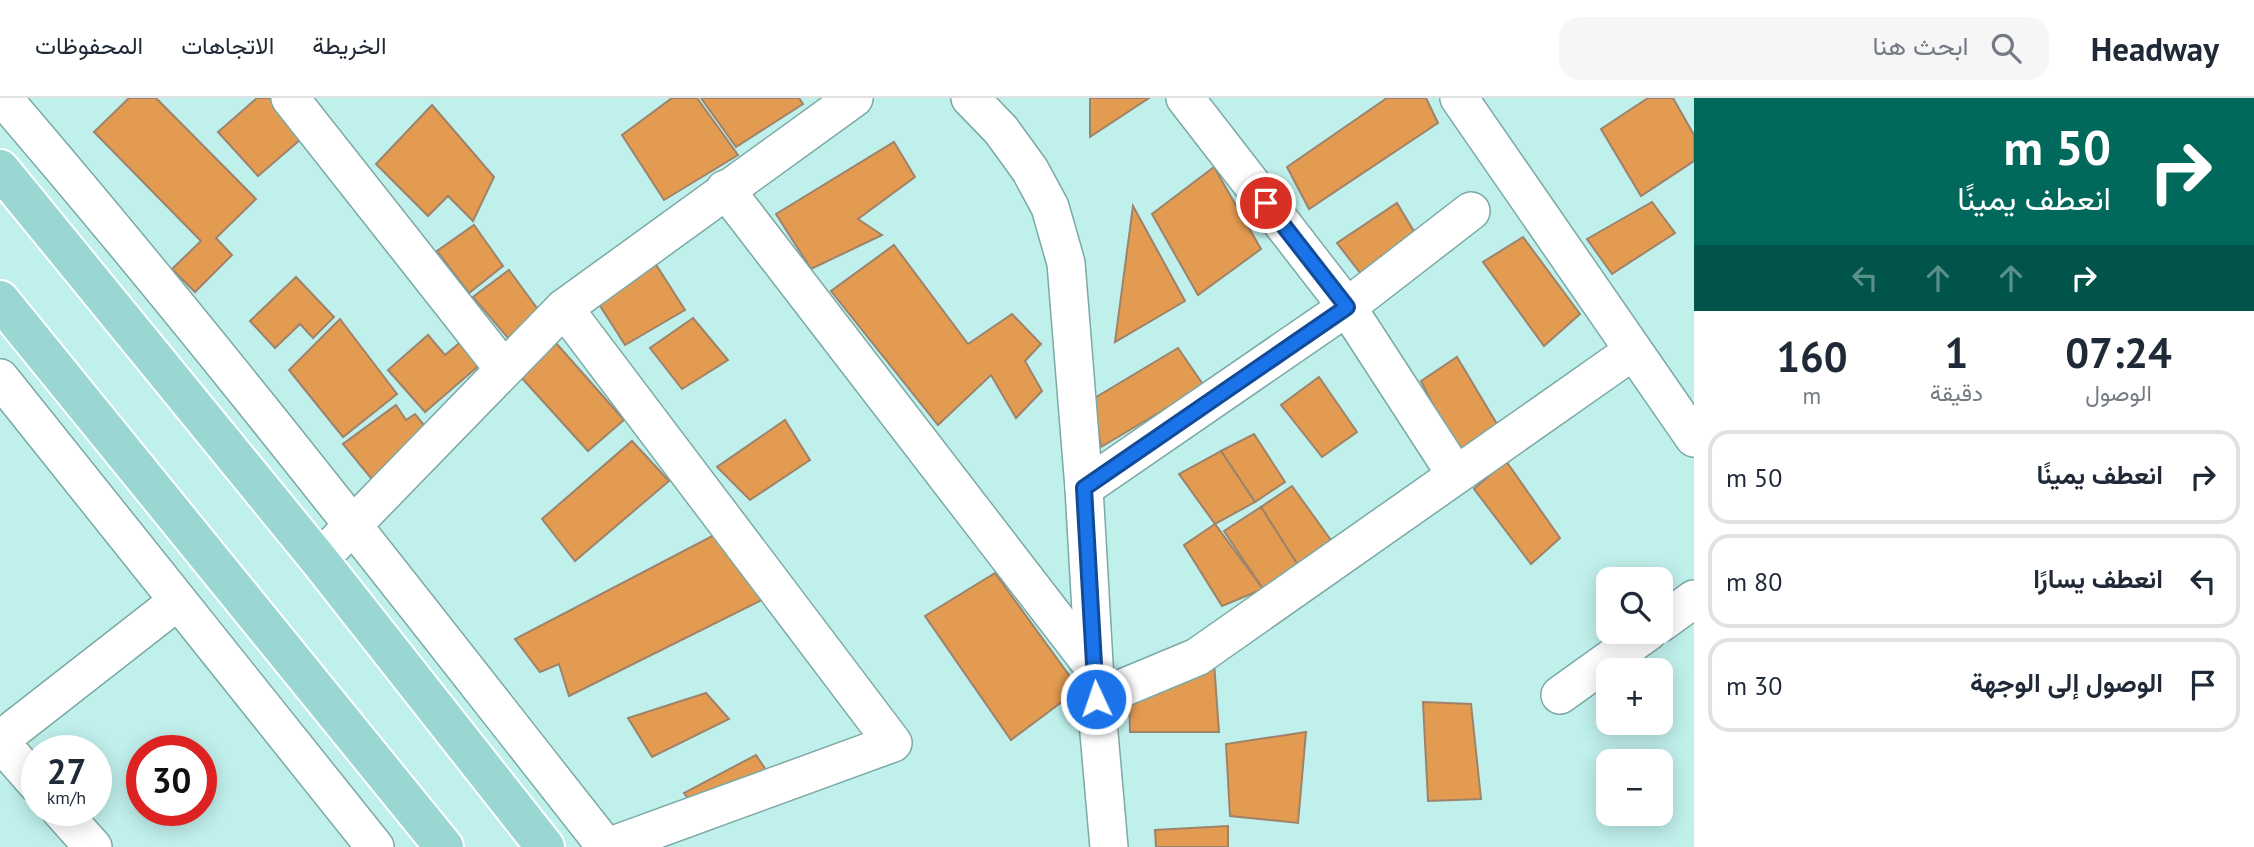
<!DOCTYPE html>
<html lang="ar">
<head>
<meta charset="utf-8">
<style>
  :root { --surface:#fff; --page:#f6f6f7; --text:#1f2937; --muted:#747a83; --line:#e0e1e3 }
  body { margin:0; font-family:"PT Sans",Vazirmatn,sans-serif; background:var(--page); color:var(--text); direction:rtl; height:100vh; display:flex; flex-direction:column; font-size:26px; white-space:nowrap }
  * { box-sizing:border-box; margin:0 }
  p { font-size:23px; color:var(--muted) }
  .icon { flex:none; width:38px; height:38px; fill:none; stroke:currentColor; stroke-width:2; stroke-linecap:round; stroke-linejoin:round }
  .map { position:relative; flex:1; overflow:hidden; direction:ltr }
  .drawer { display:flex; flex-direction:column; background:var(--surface); width:560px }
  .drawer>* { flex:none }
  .hud { background:#00695c; color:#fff; overflow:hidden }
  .controls { position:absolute; left:1596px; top:469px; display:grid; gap:14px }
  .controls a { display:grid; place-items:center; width:77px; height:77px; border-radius:14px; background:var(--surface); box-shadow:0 4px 18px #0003; font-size:35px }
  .speed { position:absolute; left:21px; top:637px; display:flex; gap:14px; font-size:35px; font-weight:700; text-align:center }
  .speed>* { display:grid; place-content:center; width:91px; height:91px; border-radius:50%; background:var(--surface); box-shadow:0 4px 18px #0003; line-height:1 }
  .speed small { font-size:18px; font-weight:400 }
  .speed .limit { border:10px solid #d22; background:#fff; color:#111 }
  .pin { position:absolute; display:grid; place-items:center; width:60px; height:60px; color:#fff; margin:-30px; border:4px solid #fff; border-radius:50%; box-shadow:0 2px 7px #0007 }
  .me { position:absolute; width:77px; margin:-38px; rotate:357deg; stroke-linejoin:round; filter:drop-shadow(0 0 5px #0008) }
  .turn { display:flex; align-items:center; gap:24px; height:147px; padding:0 28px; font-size:32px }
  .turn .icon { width:91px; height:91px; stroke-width:2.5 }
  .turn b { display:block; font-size:49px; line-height:60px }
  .lanes { display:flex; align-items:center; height:66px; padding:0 28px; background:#0003; justify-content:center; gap:35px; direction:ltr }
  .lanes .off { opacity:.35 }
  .eta { display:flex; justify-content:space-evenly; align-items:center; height:119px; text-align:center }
  .eta b { font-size:42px; font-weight:700; line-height:49px }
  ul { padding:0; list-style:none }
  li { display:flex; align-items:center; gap:21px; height:94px; margin:0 14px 10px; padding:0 14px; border:4px solid var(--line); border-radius:21px }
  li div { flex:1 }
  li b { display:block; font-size:26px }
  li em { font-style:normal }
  header { display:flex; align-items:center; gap:42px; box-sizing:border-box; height:98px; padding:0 35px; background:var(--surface); border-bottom:2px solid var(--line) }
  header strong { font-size:33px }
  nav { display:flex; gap:38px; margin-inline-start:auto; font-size:24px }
  .search { width:490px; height:63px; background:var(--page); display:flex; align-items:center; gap:18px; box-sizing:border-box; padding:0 24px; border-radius:21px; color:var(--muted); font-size:26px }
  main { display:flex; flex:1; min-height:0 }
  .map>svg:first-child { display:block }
</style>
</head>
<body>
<header>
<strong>Headway</strong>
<div class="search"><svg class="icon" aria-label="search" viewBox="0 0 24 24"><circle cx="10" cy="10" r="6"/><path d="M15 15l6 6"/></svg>ابحث هنا</div>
<nav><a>الخريطة</a><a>الاتجاهات</a><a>المحفوظات</a></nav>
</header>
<main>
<section class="drawer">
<div class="hud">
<div class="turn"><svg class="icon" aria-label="right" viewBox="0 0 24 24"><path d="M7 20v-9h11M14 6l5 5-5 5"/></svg><div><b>50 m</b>انعطف يمينًا</div></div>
<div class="lanes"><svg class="icon off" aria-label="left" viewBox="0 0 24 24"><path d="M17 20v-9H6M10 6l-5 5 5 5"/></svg><svg class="icon off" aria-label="ahead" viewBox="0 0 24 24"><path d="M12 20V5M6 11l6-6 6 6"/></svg><svg class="icon off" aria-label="ahead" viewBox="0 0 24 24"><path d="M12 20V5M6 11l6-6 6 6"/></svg><svg class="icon" aria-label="right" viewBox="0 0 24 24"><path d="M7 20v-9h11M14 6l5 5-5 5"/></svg></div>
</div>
<div class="eta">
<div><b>07:24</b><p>الوصول</p></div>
<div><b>1</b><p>دقيقة</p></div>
<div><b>160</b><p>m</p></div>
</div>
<ul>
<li><svg class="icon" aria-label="right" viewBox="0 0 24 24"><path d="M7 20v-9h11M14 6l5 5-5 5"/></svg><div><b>انعطف يمينًا</b></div><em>50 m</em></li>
<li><svg class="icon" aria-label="left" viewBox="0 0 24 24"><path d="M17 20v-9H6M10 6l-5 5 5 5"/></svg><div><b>انعطف يسارًا</b></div><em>80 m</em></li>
<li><svg class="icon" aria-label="arrive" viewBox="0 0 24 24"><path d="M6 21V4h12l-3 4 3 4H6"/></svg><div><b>الوصول إلى الوجهة</b></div><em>30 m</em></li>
</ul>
</section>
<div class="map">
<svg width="1694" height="749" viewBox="0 0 1694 749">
  <rect width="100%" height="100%" fill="#c0f0ec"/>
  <g fill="#e39b51" stroke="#9e8269" stroke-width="2">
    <path d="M129,0H156L256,101L216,140L232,157L195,194L172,171L201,143L94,34Z"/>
    <path d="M257,0H276L307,36L258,78L218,34Z"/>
    <path d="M672,0H697L738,57L664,102L622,37Z"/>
    <path d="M701,0H799L803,6L736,49Z"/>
    <path d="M1090,0H1149L1090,39Z"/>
    <path d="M1387,0H1426L1438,25L1309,111L1287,69Z"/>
    <path d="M1648,0H1673L1694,37V63L1641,98L1601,31Z"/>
    <path d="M432,7L494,79L473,123L448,98L428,118L376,66Z"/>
    <path d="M894,44L915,79L858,121L882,137L811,171L776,116Z"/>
    <path d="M1214,69L1261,151L1198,197L1152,116Z"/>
    <path d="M1652,104L1675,135L1612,176L1587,141Z"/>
    <path d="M1397,105L1418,140L1361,176L1337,145Z"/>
    <path d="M1133,108L1185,203L1115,244Z"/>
    <path d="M474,127L503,168L469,195L437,153Z"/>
    <path d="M1523,139L1580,216L1544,248L1483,164Z"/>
    <path d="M894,147L968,246L1012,216L1041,246L1025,263L1042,293L1016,320L991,277L938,327L831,193Z"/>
    <path d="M655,165L685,212L625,247L597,203Z"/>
    <path d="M509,172L542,217L514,247L473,199Z"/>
    <path d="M296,179L334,219L313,240L300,226L275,250L250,223Z"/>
    <path d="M693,220L728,262L682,291L650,250Z"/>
    <path d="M340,221L397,296L343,339L289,272Z"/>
    <path d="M428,237L445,257L463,242L482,265L425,314L388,272Z"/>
    <path d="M556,245L624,322L588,353L520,278Z"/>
    <path d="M1178,250L1204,288L1101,349L1093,301Z"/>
    <path d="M1457,259L1497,326L1457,355L1421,283Z"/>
    <path d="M1319,279L1357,334L1322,359L1281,307Z"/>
    <path d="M396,307L406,322L415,316L428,332L375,385L343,346Z"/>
    <path d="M785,322L810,362L750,402L717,369Z"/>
    <path d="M1254,336L1285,384L1255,404L1221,353Z"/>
    <path d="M632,343L669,383L575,463L542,421Z"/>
    <path d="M1221,353L1255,404L1215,426L1179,376Z"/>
    <path d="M1506,363L1560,440L1531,466L1474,391Z"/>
    <path d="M1292,388L1333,445L1301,472L1261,409Z"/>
    <path d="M1261,409L1301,472L1263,491L1224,433Z"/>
    <path d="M1215,426L1263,491L1222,508L1184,447Z"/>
    <path d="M716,436L764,501L569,598L559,566L540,574L515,541Z"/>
    <path d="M995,475L1079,591L1011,642L925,518Z"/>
    <path d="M1214,564L1219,634H1130L1129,595Z"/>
    <path d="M706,595L729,621L652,659L628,620Z"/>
    <path d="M1423,604L1471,606L1481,701L1428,703Z"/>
    <path d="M1306,634L1298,725L1230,718L1226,646Z"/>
    <path d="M756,657L772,681L697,712L684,695Z"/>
    <path d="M1228,728V749H1156L1155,732Z"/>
  </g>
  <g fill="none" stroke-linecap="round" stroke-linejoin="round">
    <defs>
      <g id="minor">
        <path d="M3,0C212,243 408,498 606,749"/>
        <path d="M290,0L503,270"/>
        <path d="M970,0L1001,32L1030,72L1050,109L1066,165L1084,390L1096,601L1109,749"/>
        <path d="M1185,0L1347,209L1456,377"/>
        <path d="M1459,0L1694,340"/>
        <path d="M725,91L1094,570"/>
        <path d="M564,210L893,645L608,749"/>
        <path d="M0,280L375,749"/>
        <path d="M1084,390L1347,209L1471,113"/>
        <path d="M319,462L564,210L854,0"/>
        <path d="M1661,525L1694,501"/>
        <path d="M1560,597L1648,534"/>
        <path d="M1096,601L1197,559L1633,253"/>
        <path d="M0,642L178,503"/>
        <path d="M0,644L37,686"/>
        <path d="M60,712L93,749"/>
      </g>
      <g id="major">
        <path d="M0,71L319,462L545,749"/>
        <path d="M0,202L444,749"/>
      </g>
    </defs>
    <use href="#minor" stroke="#7ba9a5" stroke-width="40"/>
    <use href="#major" stroke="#fff" stroke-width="42"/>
    <use href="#minor" stroke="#fff" stroke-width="37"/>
    <use href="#major" stroke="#9ad7d3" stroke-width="38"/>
  </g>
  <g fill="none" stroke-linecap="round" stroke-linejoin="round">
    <defs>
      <path id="route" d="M1096,601L1084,390L1347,209L1266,105"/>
    </defs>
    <use href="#route" stroke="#114b97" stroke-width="18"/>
    <use href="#route" stroke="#1a73e8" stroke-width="12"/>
  </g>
</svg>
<div class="controls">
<a><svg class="icon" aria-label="search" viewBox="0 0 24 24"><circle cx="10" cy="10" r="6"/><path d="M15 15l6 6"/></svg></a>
<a>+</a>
<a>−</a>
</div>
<div class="speed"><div>27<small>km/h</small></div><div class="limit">30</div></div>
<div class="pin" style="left:1266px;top:105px;background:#d93025"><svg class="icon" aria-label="arrive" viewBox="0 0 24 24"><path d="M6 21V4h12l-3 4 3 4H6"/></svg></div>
<svg class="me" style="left:1096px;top:601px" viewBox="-20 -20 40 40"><circle r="17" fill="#1a73e8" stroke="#fff" stroke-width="3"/><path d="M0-11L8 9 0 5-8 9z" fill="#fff"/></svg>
</div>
</main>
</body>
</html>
